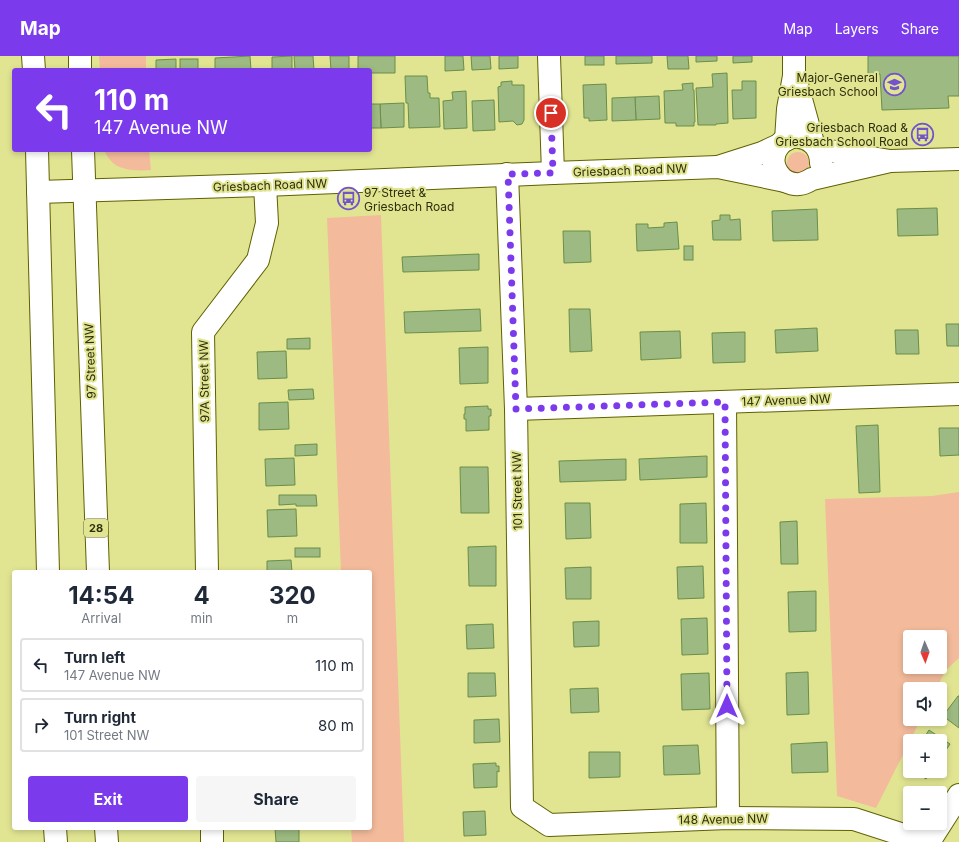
<!DOCTYPE html>
<html lang="en">
<head>
<meta charset="utf-8">
<style>
  :root { --surface:#fff; --page:#f6f6f7; --text:#1f2937; --muted:#747a83; --line:#e0e1e3; --accent:#7c3aed }
  body { margin:0; font-family:Inter,sans-serif; background:var(--page); color:var(--text); height:100vh; display:flex; flex-direction:column; font-size:15px; white-space:nowrap }
  * { box-sizing:border-box; margin:0 }
  p { font-size:13px; color:var(--muted) }
  .icon { flex:none; width:22px; height:22px; fill:none; stroke:currentColor; stroke-width:2; stroke-linecap:round; stroke-linejoin:round }
  .map { position:relative; flex:1; overflow:hidden }
  .drawer { position:absolute; left:12px; top:514px; width:360px; height:260px; display:flex; flex-direction:column; background:var(--surface); border-radius:4px; box-shadow:0 2px 6px #0003 }
  .drawer>* { flex:none }
  .guide { position:absolute; left:12px; top:12px; width:360px; height:84px; border-radius:4px; box-shadow:0 2px 6px #0003; background:#7c3aed; color:#fff; overflow:hidden }
  .needle { width:26px; rotate:178deg }
  .tools { position:absolute; left:903px; top:574px; display:grid; gap:8px }
  .tools a { display:grid; place-items:center; width:44px; height:44px; border-radius:4px; background:var(--surface); box-shadow:0 2px 6px #0003; font-size:20px }
  .pin { position:absolute; display:grid; place-items:center; width:34px; height:34px; color:#fff; margin:-17px; border:2px solid #fff; border-radius:50%; box-shadow:0 1px 4px #0007 }
  .me { position:absolute; width:44px; margin:-22px; rotate:0deg; stroke-linejoin:round; filter:drop-shadow(0 0 3px #0008) }
  .turn { display:flex; align-items:center; gap:14px; height:84px; padding:0 16px; font-size:18px }
  .turn .icon { width:52px; height:52px; stroke-width:2.5 }
  .turn b { display:block; font-size:28px; line-height:34px }
  .eta { display:flex; justify-content:space-evenly; align-items:center; height:68px; text-align:center }
  .eta b { font-size:24px; font-weight:700; line-height:28px }
  .action { display:flex; gap:8px; margin-top:auto; padding:8px 16px }
  .action a { flex:1; height:46px; border-radius:4px; background:var(--accent); color:#fff; font-size:16px; font-weight:700; line-height:46px; text-align:center }
  .action a+a { background:var(--page); color:var(--text) }
  ul { padding:0; list-style:none }
  li { display:flex; align-items:center; gap:12px; height:54px; margin:0 8px 6px; padding:0 8px; border:2px solid var(--line); border-radius:4px }
  li div { flex:1 }
  li b { display:block; font-size:15px }
  li em { font-style:normal }
  header { display:flex; align-items:center; gap:24px; box-sizing:border-box; height:56px; padding:0 20px; background:var(--accent); color:#fff }
  header strong { font-size:19px }
  nav { display:flex; gap:22px; margin-inline-start:auto; font-size:14px }
  .map>svg:first-child { display:block }
</style>
</head>
<body>
<header>
<strong>Map</strong>
<nav><a>Map</a><a>Layers</a><a>Share</a></nav>
</header>
<div class="map">
<svg width="959" height="786" viewBox="0 0 959 786">
  <rect width="100%" height="100%" fill="#e1e592"/>
  <g fill="#f3bb9b" fill-rule="evenodd">
    <path d="M99,0H146V14H100Z"/>
    <path d="M104,94H149L151,114C139,115 119,115 111,105C108,102 106,98 104,94Z"/>
    <circle cx="798" cy="107" r="11"/>
    <path d="M381,159L404,786H352L351,772H370V516H341L327,162Z"/>
    <path d="M959,436V602L946,614L936,633H910V663H921L876,752L837,740L825,443L932,440ZM910,581H940V611H910Z"/>
  </g>
  <g fill="#9cba81" stroke="#6b8e48">
    <path d="M250,0L251,14H215V2Z"/>
    <path d="M292,0V14H272V1Z"/>
    <path d="M294,0H313L314,14H295Z"/>
    <path d="M330,0H349V14H331Z"/>
    <path d="M358,0H395V17H370V14H358Z"/>
    <path d="M445,0H463L464,14L445,15Z"/>
    <path d="M471,0H490L491,13L472,14Z"/>
    <path d="M499,0H518V12L499,13Z"/>
    <rect x="585" y="0" width="19" height="9"/>
    <path d="M616,0H652V7L616,8Z"/>
    <path d="M667,0H688L689,13H668Z"/>
    <path d="M696,0H717V5L696,6Z"/>
    <path d="M733,0H752V6L733,7Z"/>
    <path d="M868,0H959V40H948L949,52L882,54L880,18H868Z"/>
    <path d="M176,3V14H156V4Z"/>
    <rect x="180" y="3" width="18" height="11"/>
    <path d="M727,17L728,67L716,68V69H698L696,32L713,31L712,18Z"/>
    <path d="M405,20H427L428,37H430V42H439L440,71L409,72L408,47H406Z"/>
    <path d="M512,25V29H524V64L522,68L517,69L513,65L499,66L498,31L501,30V26Z"/>
    <path d="M742,25H756V62L733,63L732,34H742Z"/>
    <path d="M693,27V34H694L695,66H694V70H676V67H665L664,35L683,34L682,28Z"/>
    <path d="M606,28L607,64L589,65V62H584L583,29Z"/>
    <path d="M466,35L467,72L444,73L443,45L453,44L452,36Z"/>
    <path d="M659,40L660,63L636,64L635,41Z"/>
    <path d="M635,41L636,64L612,65V42Z"/>
    <path d="M494,44L495,74L473,75L472,45Z"/>
    <path d="M404,47V71L381,72L380,48Z"/>
    <path d="M370,48H380L381,72H370Z"/>
    <path d="M937,152L938,179L898,180L897,153Z"/>
    <path d="M817,153L818,184L773,185L772,155Z"/>
    <path d="M720,159H730V164L740,163L741,184H713L712,165L720,164Z"/>
    <path d="M677,166L679,193L637,195L636,168H648V172L664,171V167Z"/>
    <path d="M563,175H590L591,206L564,207Z"/>
    <rect x="684" y="190" width="9" height="14"/>
    <path d="M479,198V214L403,216L402,201Z"/>
    <path d="M480,253L481,275L405,277L404,256Z"/>
    <path d="M569,253H590L592,295L570,296Z"/>
    <path d="M946,268H959V290H947Z"/>
    <path d="M817,272L818,295L776,297L775,274Z"/>
    <path d="M895,274H918L919,298H896Z"/>
    <path d="M680,275L681,302L641,304L640,276Z"/>
    <path d="M745,276V306L713,307L712,277Z"/>
    <path d="M310,282V293H287V283Z"/>
    <path d="M488,291V327L460,328L459,292Z"/>
    <path d="M286,295L287,322L258,323L257,296Z"/>
    <path d="M313,333L314,343L289,344L288,334Z"/>
    <path d="M288,346L289,373L259,374V347Z"/>
    <path d="M488,350V353H491V360H489V374L466,375V363H464V358H465V351Z"/>
    <path d="M878,369L880,436L859,437L856,370Z"/>
    <path d="M939,372H959V399L940,400Z"/>
    <path d="M317,388V399L295,400V389Z"/>
    <path d="M707,400V421L640,424L639,403Z"/>
    <path d="M294,402L295,429L266,430L265,403Z"/>
    <path d="M626,403V424L560,426L559,405Z"/>
    <path d="M460,411H488L489,457H461Z"/>
    <path d="M279,439H316L317,450H296V448L279,449Z"/>
    <path d="M565,447H590L591,482L566,483Z"/>
    <path d="M706,447L707,487H680V448Z"/>
    <path d="M296,453L297,480L268,481L267,454Z"/>
    <path d="M797,465L798,508H781L780,466Z"/>
    <path d="M496,490V530H469L468,491Z"/>
    <rect x="295" y="492" width="25" height="9"/>
    <path d="M291,504L292,516H267V505Z"/>
    <path d="M703,510L704,542L678,543L677,511Z"/>
    <path d="M591,511V543H566L565,512Z"/>
    <path d="M816,535V575L789,576L788,536Z"/>
    <path d="M707,562L708,598L682,599L681,563Z"/>
    <path d="M599,565V590L574,591L573,566Z"/>
    <path d="M493,568L494,592L467,593L466,569Z"/>
    <path d="M808,616L809,658L787,659L786,617Z"/>
    <path d="M468,617H495L496,640L468,641Z"/>
    <path d="M709,617L710,653L682,654L681,618Z"/>
    <path d="M598,632L599,656L571,657L570,633Z"/>
    <path d="M958,640H959V672L943,660Z"/>
    <path d="M499,663L500,686L474,687V664Z"/>
    <path d="M929,674L950,688L940,703V685H922Z"/>
    <path d="M827,686L828,716L792,717L791,688Z"/>
    <path d="M698,689L700,718L664,719L663,690Z"/>
    <path d="M589,696H620V721L589,722Z"/>
    <path d="M496,707V710H499V716L497,715V731L474,732L473,708Z"/>
    <path d="M914,715H932L926,723Z"/>
    <path d="M485,755L486,779L464,780L463,756Z"/>
    <path d="M275,772H299V786H276Z"/>
  </g>
  <g fill="none" stroke-linecap="round" stroke-linejoin="round">
    <defs>
      <g id="minor">
        <path d="M549,0L553,117"/>
        <path d="M796,25L813,87"/>
        <path d="M786,84L788,53L794,20V0"/>
        <path d="M818,93L890,105L959,103"/>
        <path d="M718,111L762,97L779,89"/>
        <path d="M507,118L516,353L522,751L549,769L728,762L854,763L925,786"/>
        <path d="M785,125C756,102 788,66 813,87C818,92 821,99 821,107"/>
        <path d="M38,136L265,129L553,117L718,111L785,125C796,130 802,129 812,123L890,105"/>
        <path d="M725,346L728,762"/>
        <path d="M516,353L959,338"/>
        <path d="M207,516L203,276L258,204L267,167L265,129"/>
        <path d="M212,772V786"/>
        <path d="M929,786L959,739"/>
      </g>
      <g id="major">
        <path d="M33,0L34,14"/>
        <path d="M80,0V14"/>
        <path d="M37,94L48,516"/>
        <path d="M83,94L98,516"/>
        <path d="M55,772L56,786"/>
        <path d="M106,772L107,786"/>
      </g>
    </defs>
    <use href="#minor" stroke="#5f6100" stroke-width="24"/>
    <use href="#major" stroke="#5f6100" stroke-width="24"/>
    <use href="#minor" stroke="#fff" stroke-width="22"/>
    <use href="#major" stroke="#fff" stroke-width="22"/>
  </g>
  <g fill="none" stroke-linecap="round" stroke-linejoin="round">
    <path stroke="#7c3aed" stroke-width="7" stroke-dasharray="0 12.6" d="M551,57L553,117L508,118L516,353L725,346L727,650"/>
  </g>
  <defs>
    <symbol id="school-ring" viewBox="-11 -11 22 22"><circle r="9.5" fill="#e1e592" stroke="#7253cc" stroke-width="1.5"/><path d="M0-5L7-2L0 1L-7-2ZM-4 1L0 2.5L4 1V4Q0 6-4 4Z" fill="#7253cc"/></symbol>
    <symbol id="bus-ring" viewBox="-11 -11 22 22"><circle r="9.5" fill="#e1e592" stroke="#7253cc" stroke-width="1.5"/><path d="M-5-6H5V4H4V6H2V4H-2V6H-4V4H-5ZM-3.5-4V0h7V-4ZM-3.5 1.2v1.5H-2V1.2ZM2 1.2v1.5H3.5V1.2Z" fill="#7253cc"/></symbol>
  </defs>
  <g fill-rule="evenodd">
    <use href="#school-ring" x="882" y="16" width="25" height="25"/>
    <use href="#bus-ring" x="910" y="66" width="25" height="25"/>
    <use href="#bus-ring" x="336" y="130" width="25" height="25"/>
  </g>
  <g text-anchor="middle" dominant-baseline="central" stroke-width="4" stroke-linejoin="round" paint-order="stroke">
    <rect fill="#e1e592" stroke="#636534" stroke-width="1" x="84" y="463" width="24" height="18" rx="3"/>
    <g font-size="11" font-weight="bold" fill="#2d2e0b">
      <text x="96" y="472">28</text>
    </g>
    <g font-size="12" fill="#2d2e0b" stroke="#e1e592" text-anchor="end">
      <text x="878" y="21">Major-General<tspan x="878" dy="14">Griesbach School</tspan></text>
      <text x="908" y="71">Griesbach Road &amp;<tspan x="908" dy="14">Griesbach School Road</tspan></text>
      <text x="364" y="136" text-anchor="start">97 Street &amp;<tspan x="364" dy="14">Griesbach Road</tspan></text>
    </g>
    <g font-size="12" fill="#2d2e0b" stroke="#e1e592">
      <text transform="translate(630 114) rotate(-2)">Griesbach Road NW</text>
      <text transform="translate(270 129) rotate(-2)">Griesbach Road NW</text>
      <text transform="translate(90 305) rotate(-92)">97 Street NW</text>
      <text transform="translate(204 325) rotate(-91)">97A Street NW</text>
      <text transform="translate(786 344) rotate(-2)">147 Avenue NW</text>
      <text transform="translate(517 435) rotate(-91)">101 Street NW</text>
      <text transform="translate(723 763) rotate(-1)">148 Avenue NW</text>
    </g>
  </g>
</svg>
<div class="tools">
<a><svg class="needle" viewBox="-14 -14 28 28"><path d="M0-13l5 13h-10z" fill="#e53935"/><path d="M0 13l5-13h-10z" fill="#747a83"/></svg></a>
<a><svg class="icon" aria-label="sound" viewBox="0 0 24 24"><path d="M4 9h4l5-4v14l-5-4H4zM17 9q2 3 0 6"/></svg></a>
<a>+</a>
<a>−</a>
</div>
<div class="pin" style="left:551px;top:57px;background:#d93025"><svg class="icon" aria-label="arrive" viewBox="0 0 24 24"><path d="M6 21V4h12l-3 4 3 4H6"/></svg></div>
<svg class="me" style="left:727px;top:650px" viewBox="-20 -20 40 40"><path d="M0-17L14 15 0 8-14 15z" fill="#7c3aed" stroke="#fff" stroke-width="4"/></svg>
<div class="guide">
<div class="turn"><svg class="icon" aria-label="left" viewBox="0 0 24 24"><path d="M17 20v-9H6M10 6l-5 5 5 5"/></svg><div><b>110 m</b>147 Avenue NW</div></div>
</div>
<section class="drawer">
<div class="eta">
<div><b>14:54</b><p>Arrival</p></div>
<div><b>4</b><p>min</p></div>
<div><b>320</b><p>m</p></div>
</div>
<ul>
<li><svg class="icon" aria-label="left" viewBox="0 0 24 24"><path d="M17 20v-9H6M10 6l-5 5 5 5"/></svg><div><b>Turn left</b><p>147 Avenue NW</p></div><em>110 m</em></li>
<li><svg class="icon" aria-label="right" viewBox="0 0 24 24"><path d="M7 20v-9h11M14 6l5 5-5 5"/></svg><div><b>Turn right</b><p>101 Street NW</p></div><em>80 m</em></li>
</ul>
<div class="action"><a>Exit</a><a>Share</a></div>
</section>
</div>
</body>
</html>
